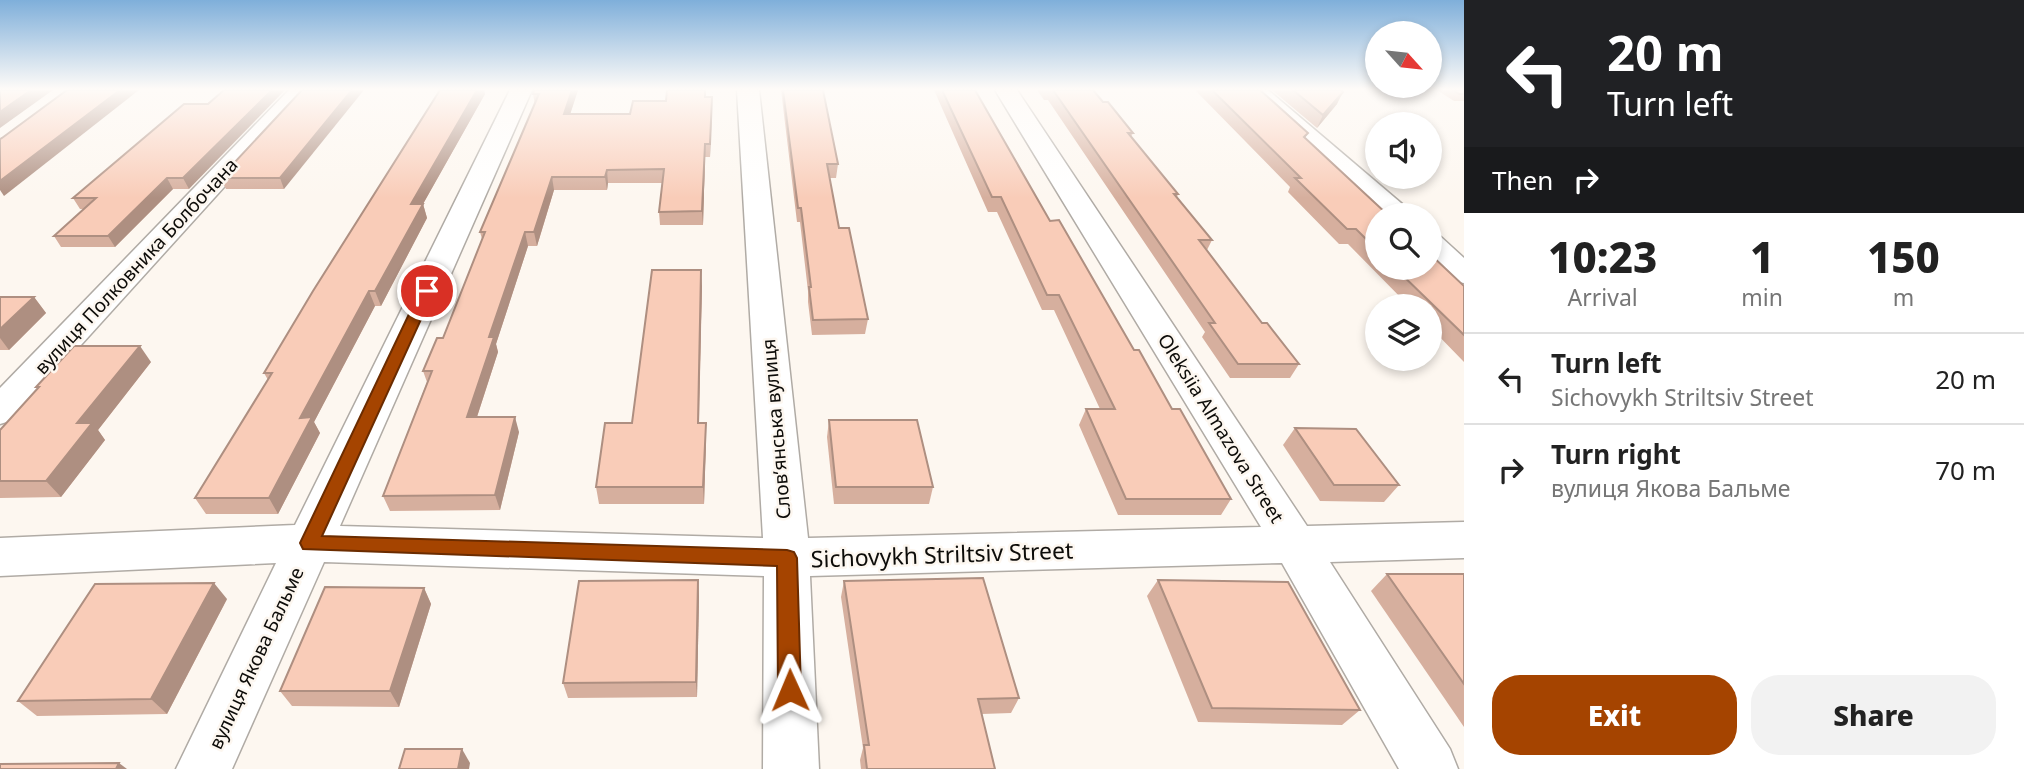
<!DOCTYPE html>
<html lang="en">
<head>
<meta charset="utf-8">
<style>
  :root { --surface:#fff; --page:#f2f2f2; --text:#222; --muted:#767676; --line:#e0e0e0; --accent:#a54400 }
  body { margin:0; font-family:"Noto Sans",sans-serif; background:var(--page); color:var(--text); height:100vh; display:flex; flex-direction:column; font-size:26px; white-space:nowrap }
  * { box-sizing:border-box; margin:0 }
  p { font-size:23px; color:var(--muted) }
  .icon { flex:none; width:38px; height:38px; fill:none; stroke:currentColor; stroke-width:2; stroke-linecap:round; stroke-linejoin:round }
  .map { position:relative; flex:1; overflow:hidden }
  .side { display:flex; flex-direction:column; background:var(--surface); width:560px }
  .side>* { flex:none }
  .top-card { background:#202124; color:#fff; overflow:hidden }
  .needle { width:46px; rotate:117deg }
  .fabs { position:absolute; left:1365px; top:21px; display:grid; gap:14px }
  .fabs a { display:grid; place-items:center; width:77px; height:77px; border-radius:50%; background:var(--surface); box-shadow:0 4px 10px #0003; font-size:35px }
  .pin { position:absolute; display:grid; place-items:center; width:60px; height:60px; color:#fff; margin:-30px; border:4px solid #fff; border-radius:50%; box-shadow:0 2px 7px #0007 }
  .me { position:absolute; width:77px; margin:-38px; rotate:359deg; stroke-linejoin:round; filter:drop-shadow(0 0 5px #0008) }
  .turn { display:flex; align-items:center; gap:24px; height:147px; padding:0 28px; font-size:32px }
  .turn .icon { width:91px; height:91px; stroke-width:2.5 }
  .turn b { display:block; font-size:49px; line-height:60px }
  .then { display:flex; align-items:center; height:66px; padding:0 28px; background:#0003; gap:14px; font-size:26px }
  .eta { display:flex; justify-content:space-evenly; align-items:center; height:119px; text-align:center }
  .eta b { font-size:42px; font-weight:800; line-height:49px }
  .cta { display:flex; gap:14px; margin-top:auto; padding:14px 28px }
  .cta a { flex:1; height:80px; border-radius:28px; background:var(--accent); color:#fff; font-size:28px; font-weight:800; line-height:80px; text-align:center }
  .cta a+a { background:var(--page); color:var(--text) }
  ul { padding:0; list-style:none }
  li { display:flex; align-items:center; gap:21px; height:91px; padding:0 28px; border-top:2px solid var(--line) }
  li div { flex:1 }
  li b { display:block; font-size:26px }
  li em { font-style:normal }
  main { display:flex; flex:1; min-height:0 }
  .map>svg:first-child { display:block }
</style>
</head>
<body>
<main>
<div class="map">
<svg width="1464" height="769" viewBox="0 0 1464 769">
  <rect width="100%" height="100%" fill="#fdf7f0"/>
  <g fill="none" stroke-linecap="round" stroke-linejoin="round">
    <defs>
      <g id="minor">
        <path d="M289,90H312L13,420L0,424V388Z"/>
        <path d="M510,90H532L340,526L763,538L737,90H759L808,538L1261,527L995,90H1017L1307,526L1464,522V558L1330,562L1450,749L1458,769H1399L1282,563L810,576L819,769H763L764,576L324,562L232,769H176L276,563L0,576V538L295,525Z"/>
        <path d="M1244,90H1268L1408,209L1412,215H1381Z"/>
        <path d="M1430,234L1441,237L1464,258V283L1453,281L1430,259Z"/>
      </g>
    </defs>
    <use href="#minor" stroke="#b0aba5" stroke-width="3"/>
    <use href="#minor" fill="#fff" fill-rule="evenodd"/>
  </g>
  <g fill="#d6af9e">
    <path d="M302,90L284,189H226L220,178Z"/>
    <path d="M440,90H484L485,94L423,204L427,218L381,306H375L314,422L320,433L278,514H206L195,498L268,380L264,373Z"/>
    <path d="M578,90L570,114H630L666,101L667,90H706L705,97H712L710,157H705L703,225H660L659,212L662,183H608L607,190H554L537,246H528L496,344L498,352L477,417L519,432L500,510L390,511L383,496L427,382L423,371L443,338L482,239L480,232L535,105L533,94Z"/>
    <path d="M781,90H823L838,164L836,178H829L839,228L868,319L865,334L812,335L808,302V291L800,222H797Z"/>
    <path d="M934,90H975L1050,221L1231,499L1221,515H1118L1079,425L1086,409H1100L1054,310H1042L997,212H988Z"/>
    <path d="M1037,90H1093L1103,102L1133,133L1131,137L1178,194L1177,197L1212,240L1207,250L1262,323L1299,364L1290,378H1230L1202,337L1205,332L1048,100H1044Z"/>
    <path d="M1195,90H1260L1308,133L1305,138L1377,215V268H1430L1464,286V362L1430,327V306H1409L1348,244H1339L1288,192L1290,187Z"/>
    <path d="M1272,90H1341L1337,104L1317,128Z"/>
    <path d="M1437,90H1464V101H1454Z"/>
    <path d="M184,104L189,189H173L115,247H61L54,236L84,209H80L73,198Z"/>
    <path d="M702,286L699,423H706V440L704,504H599L596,487L632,423Z"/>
    <path d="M0,297H34L46,313L9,350H0Z"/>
    <path d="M151,362L98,430L105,440L61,497L0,498V430L38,388L36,387Z"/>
    <path d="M829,420L933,487L929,504H834L827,437Z"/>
    <path d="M1295,428L1399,485L1384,502L1320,501L1283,445Z"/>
    <path d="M1387,574H1464V727L1371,591Z"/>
    <path d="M698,580L699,596L697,697L568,698L563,683Z"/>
    <path d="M1158,580L1360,710L1342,725L1198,722L1147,596Z"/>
    <path d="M844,581L1019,698L1011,713L982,714L995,769H861L860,760L863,748L841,597Z"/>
    <path d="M424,588L431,604L399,707L292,706L280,691Z"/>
    <path d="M227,599L167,714L37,716L18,701Z"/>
  </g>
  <g fill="#ae8f81">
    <path d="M31,90H53L0,128V112Z"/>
    <path d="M120,90H139L4,196L0,190V181Z"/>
    <path d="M272,90H285L189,189L183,178Z"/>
    <path d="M352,90H364L284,189L280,178Z"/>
    <path d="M477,90H484L485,94L423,204L427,218L381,306L375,291L411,204Z"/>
    <path d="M572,90H578L566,127L564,114Z"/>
    <path d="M1343,92L1337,104L1317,128L1323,115Z"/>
    <path d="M712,97V109L710,157V144Z"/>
    <path d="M705,144V157L703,225L702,211Z"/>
    <path d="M607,170L608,183L607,190L605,177Z"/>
    <path d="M552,177L554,190L537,246L534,232Z"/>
    <path d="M167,178L173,189L115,247L108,236Z"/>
    <path d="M525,232L528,246L496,344L498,352L472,432L467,417L489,337Z"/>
    <path d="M701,270L702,286L698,440V423Z"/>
    <path d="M369,291L375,306L314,422L320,433L278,514L269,498L300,418Z"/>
    <path d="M34,297L46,313L9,350L0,338V329Z"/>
    <path d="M140,346L151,362L98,430L105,440L61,497L46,481L77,423Z"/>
    <path d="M515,417L519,432L500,510L495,495Z"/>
    <path d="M706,423V440L704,504L703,487Z"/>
    <path d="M698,580L699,596L697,697L696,682Z"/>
    <path d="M214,583L227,599L167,714L151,699Z"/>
    <path d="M424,588L431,604L399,707L390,691Z"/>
    <path d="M462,749L470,763L469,769H458Z"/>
    <path d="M119,763L127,769H116Z"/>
  </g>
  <g fill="#f9ccb8" stroke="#ae8f81" stroke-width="2">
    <path d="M0,90H31L0,112Z"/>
    <path d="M67,90H120L0,181V139L2,138Z"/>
    <path d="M224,90H272L183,178H167L108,236H54L96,198H73L184,104H208Z"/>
    <path d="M302,90H352L280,178H220Z"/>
    <path d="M440,90H477L411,204H423L375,291H369L300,418L312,417L269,498H195L272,373H264L313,291Z"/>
    <path d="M534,90H572L564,114H630L633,101H666L667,90H705V97H712L710,144H705L702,211L659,212L664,169L607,170L605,177H552L534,232H525L489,337H494L467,417H515L495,495L383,496L432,371H423L437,338H443L485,232H480L538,96L539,94H533Z"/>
    <path d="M783,90H823L838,164H827L839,228H849L868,319L813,320L809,287H811L801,208H798Z"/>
    <path d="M942,90H975L1050,221L1059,220L1134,350H1139L1172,409H1180L1231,499H1126L1086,409H1115L1059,295H1047L1001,197H992Z"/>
    <path d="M1053,90H1093L1103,102H1108L1133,133H1128L1178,194H1174L1212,240H1199L1262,323H1267L1299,364H1238L1209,323H1215Z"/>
    <path d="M1212,90H1260L1308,133L1304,137L1388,215H1377V250L1356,229H1347L1295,178H1301Z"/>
    <path d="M1293,90H1341L1343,92L1323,115Z"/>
    <path d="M1453,90H1464V94H1459Z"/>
    <path d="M1430,254L1464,286V335L1395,268H1430Z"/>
    <path d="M652,270H701L698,423H706L703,487H596L605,423H632Z"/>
    <path d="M0,297H34L0,329Z"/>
    <path d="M74,346H140L77,423H92L46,481H0V430L39,387H36Z"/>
    <path d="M829,420H917L933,487H836Z"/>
    <path d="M1295,428L1356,429L1399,485H1334Z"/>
    <path d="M1387,574H1464V684Z"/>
    <path d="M983,578L1019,698L978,699L995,769H867L864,745H869L844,581Z"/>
    <path d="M698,580L696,682L563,683L579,581Z"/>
    <path d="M1158,580L1288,582L1360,710L1212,708Z"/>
    <path d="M214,583L151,699L18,701L95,584Z"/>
    <path d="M325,587L424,588L390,691H280Z"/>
    <path d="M405,749H462L458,769H399Z"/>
    <path d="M119,763L116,769H0V764Z"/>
  </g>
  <linearGradient id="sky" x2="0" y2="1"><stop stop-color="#7fafda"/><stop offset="0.45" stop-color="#fefbf8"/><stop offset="1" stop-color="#fefbf8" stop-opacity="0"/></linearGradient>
  <rect width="1464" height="198" fill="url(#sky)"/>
  <path fill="#a54400" stroke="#6b2c00" stroke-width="2" d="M427,287L434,291L322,536L787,550L794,552L797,558L801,690L798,698L790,701L782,698L778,690L777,566L303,549L300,543L420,291Z"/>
  <g text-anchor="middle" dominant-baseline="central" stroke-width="5" stroke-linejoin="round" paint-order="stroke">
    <g font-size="19" fill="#0d0c09" stroke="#fdf7f0">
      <text transform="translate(136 266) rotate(-47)">вулиця Полковника Болбочана</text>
      <text transform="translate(1221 428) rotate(58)">Oleksiia Almazova Street</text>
      <text transform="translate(776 429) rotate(-95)">Словʼянська вулиця</text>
      <text transform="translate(256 658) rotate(-65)">вулиця Якова Бальме</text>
    </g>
    <g font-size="23" fill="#0d0c09" stroke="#fdf7f0">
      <text transform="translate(942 554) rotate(-2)">Sichovykh Striltsiv Street</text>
    </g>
  </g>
</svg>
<div class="fabs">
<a><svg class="needle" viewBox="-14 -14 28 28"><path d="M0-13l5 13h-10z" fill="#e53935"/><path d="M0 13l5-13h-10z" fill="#767676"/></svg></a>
<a><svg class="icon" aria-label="sound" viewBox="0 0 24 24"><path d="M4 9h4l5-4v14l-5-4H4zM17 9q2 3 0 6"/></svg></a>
<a><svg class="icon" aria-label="search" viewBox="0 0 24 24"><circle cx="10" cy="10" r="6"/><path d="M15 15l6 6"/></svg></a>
<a><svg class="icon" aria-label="layers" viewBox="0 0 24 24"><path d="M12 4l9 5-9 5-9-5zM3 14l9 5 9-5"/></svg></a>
</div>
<div class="pin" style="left:427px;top:291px;background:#d93025"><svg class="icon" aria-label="arrive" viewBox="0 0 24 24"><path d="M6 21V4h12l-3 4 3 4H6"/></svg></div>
<svg class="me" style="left:790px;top:690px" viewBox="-20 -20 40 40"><path d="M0-17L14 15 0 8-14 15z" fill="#a54400" stroke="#fff" stroke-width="4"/></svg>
</div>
<section class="side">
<div class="top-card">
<div class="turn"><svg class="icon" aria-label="left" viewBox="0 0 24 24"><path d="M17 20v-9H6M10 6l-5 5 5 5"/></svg><div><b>20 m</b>Turn left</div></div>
<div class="then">Then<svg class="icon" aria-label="right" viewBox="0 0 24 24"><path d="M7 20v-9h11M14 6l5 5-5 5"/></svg></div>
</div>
<div class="eta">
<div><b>10:23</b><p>Arrival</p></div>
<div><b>1</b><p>min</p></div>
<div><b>150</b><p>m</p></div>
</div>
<ul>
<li><svg class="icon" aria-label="left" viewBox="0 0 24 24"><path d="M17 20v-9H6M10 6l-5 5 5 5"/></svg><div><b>Turn left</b><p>Sichovykh Striltsiv Street</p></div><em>20 m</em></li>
<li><svg class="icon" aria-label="right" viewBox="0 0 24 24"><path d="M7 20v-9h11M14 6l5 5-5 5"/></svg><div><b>Turn right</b><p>вулиця Якова Бальме</p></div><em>70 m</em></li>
</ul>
<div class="cta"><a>Exit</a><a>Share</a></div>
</section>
</main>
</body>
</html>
